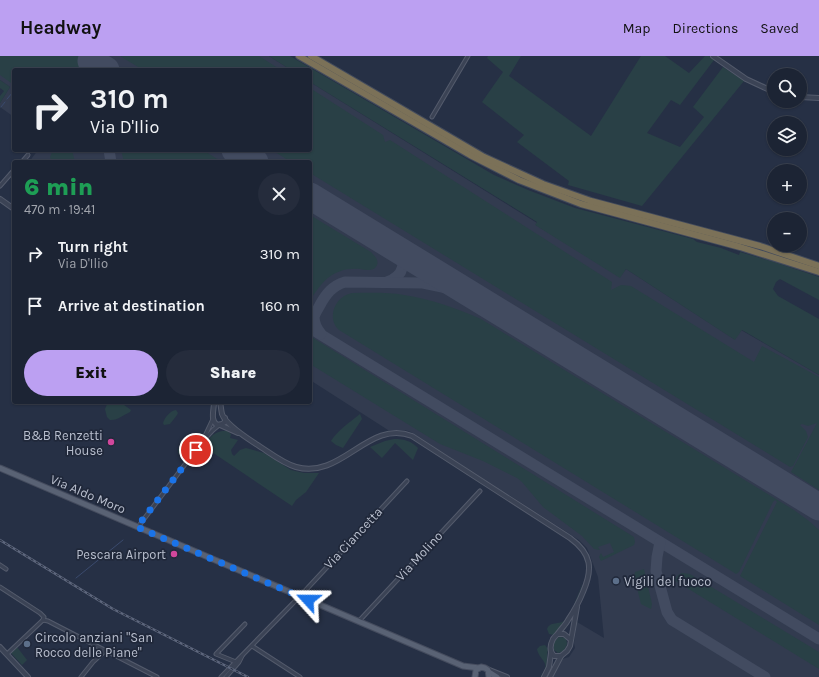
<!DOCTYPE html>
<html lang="en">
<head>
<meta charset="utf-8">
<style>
  :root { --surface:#1c2434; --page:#252c3c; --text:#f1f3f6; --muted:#a0a4ac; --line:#3a414f; --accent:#bca0f2 }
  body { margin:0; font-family:Karla,sans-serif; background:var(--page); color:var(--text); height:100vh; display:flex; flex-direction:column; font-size:15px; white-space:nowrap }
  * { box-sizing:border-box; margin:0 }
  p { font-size:13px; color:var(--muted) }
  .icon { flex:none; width:22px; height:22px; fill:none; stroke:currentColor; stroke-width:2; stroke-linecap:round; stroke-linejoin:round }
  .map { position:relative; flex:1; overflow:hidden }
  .panel { position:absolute; left:12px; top:104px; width:300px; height:244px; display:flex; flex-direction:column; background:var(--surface); border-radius:4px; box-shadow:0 1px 3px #0004,0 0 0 1px var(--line) }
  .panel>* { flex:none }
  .guide { position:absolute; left:12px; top:12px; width:300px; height:84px; border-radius:4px; box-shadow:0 1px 3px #0004,0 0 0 1px var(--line); background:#1c2434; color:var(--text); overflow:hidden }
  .fabs { position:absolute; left:767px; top:12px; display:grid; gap:8px }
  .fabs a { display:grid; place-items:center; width:40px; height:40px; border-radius:50%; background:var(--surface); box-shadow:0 1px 3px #0004,0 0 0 1px var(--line); font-size:20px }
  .pin { position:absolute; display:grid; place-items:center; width:34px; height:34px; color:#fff; margin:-17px; border:2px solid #fff; border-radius:50%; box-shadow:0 1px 4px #0007 }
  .me { position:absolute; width:44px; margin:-22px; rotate:294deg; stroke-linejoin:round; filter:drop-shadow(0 0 3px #0008) }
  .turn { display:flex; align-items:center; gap:14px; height:84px; padding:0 12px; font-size:18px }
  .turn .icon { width:52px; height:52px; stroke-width:2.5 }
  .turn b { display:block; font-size:28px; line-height:34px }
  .round { display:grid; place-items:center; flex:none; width:42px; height:42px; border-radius:21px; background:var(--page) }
  .summary { display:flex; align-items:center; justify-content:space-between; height:68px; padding:0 12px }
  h1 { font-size:24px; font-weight:800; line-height:30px; color:#1e9e55 }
  .cta { display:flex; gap:8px; margin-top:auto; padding:8px 12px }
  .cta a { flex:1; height:46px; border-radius:24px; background:var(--accent); color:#111; font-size:16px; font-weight:800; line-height:46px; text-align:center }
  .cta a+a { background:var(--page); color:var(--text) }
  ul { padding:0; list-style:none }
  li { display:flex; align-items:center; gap:12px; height:52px; padding:0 12px }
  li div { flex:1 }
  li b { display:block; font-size:15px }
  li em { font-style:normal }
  header { display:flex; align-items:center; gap:24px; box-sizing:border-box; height:56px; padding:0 20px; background:var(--accent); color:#111 }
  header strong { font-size:19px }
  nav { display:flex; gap:22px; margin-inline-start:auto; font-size:14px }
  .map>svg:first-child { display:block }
</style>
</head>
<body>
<header>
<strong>Headway</strong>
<nav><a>Map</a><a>Directions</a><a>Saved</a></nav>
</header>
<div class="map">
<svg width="819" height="621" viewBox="0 0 819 621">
  <rect width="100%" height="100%" fill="#263045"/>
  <g fill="#323b4f">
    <path d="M0,0H269L291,14H14V61L0,51V47L10,31L0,24Z"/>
    <path d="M310,26L537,167L536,169L620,221L626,213L734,283L741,274L819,319V621H552L562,603L569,601L575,592L574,587L577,566L604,582L598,521L587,492L579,484L411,376L405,374H388L310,324V106H29L38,94H310Z"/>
  </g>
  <g fill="#294046">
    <path d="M0,0H94L86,14H14V29L0,19Z"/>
    <path d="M120,0H259L281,14H143Z"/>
    <path d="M269,0H290L494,119L528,134L575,152L693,183L697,186L721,192L739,199L740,196L771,205L819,221V244L780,223L776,226L773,233L778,240L819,263V319L742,274L735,284L626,213L620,222L535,169L537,166L310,26V14H291Z"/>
    <path d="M488,0H521L509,20L591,80L641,0H665L689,17L705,0H709L714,4L680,49L671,44L647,77L680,91L704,61L693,51L723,11L744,25L642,150L568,129L569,125L517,86L524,79L482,46L503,16L487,2Z"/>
    <path d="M0,24L10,31L0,47V40L4,35L0,32Z"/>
    <path d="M310,32L383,79L385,86L390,84L612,226L611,234L621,229L631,230L754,306L762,290L819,321V434L791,416L817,367L808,370L802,368L800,369L806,375L808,381L793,410L790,411L310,117V106H291L272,94H310Z"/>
    <path d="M53,94H72L75,106H52L50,101Z"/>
    <path d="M121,94H203L222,106H124Z"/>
    <path d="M310,159L371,196C375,200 381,206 375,212C371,215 365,214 360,213C334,211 322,225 310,245Z"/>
    <path d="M352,237C369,237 387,236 404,239C431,243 456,252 481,263L794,454L809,465L819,474V569L740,520L777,446L775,444L773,446L739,516L736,518L733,516L339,274C326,262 335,240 352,237Z"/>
    <path d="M310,280L634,481L635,486L634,489L601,505L599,501L601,497L603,501L614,496L610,487L598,491L600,494L594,493L582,480L543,451L522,426L517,422L483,405L440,388L310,308Z"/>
    <path d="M108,346H120L131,354L130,356C123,359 117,365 110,364L107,361L105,353Z"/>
    <path d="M176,354L178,357C177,360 172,365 170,368L164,369L163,367C165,361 170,355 176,354Z"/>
    <path d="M360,358L362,363L343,392L336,389L331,385C338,374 349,367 360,358Z"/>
    <path d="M222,375H227L231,378L230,382L238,384L231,394L232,398L234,400L240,394L246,392L264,397L291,414L304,417H319L306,436L296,444L292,450L203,390C209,383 212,377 222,375Z"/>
    <path d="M394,383C405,383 411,385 418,392L413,404L395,387L382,402L370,391L385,385Z"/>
    <path d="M187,386L188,391L187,396L189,398L187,400L183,396L181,399L178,397V393Z"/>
    <path d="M644,513L652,548L651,553L641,548L634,520L635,516Z"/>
    <path d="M682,517L690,518L819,596V613L674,524L678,519Z"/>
    <path d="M584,523L569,562L554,579L549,578L547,573C550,565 559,569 566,564C574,557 580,533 584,523Z"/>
    <path d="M560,581L566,582L567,588L564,595L558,597L554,594C553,588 555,582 560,581Z"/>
    <path d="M545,589L548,593C546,602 549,616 540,621C553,606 539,605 537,593L540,590Z"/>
    <path d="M17,591L27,604L22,609L11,597Z"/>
  </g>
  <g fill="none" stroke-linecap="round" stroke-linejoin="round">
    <g stroke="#3a4a6d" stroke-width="1">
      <path d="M7,43L13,36"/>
      <path d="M1,51L5,46"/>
      <path d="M76,522L123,484"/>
    </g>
    <g stroke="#424b60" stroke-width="11">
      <path d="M109,94L111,106"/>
      <path d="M387,226C404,220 408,205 396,192"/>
      <path d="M310,272L819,583"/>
      <path d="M321,278C317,273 314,267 314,261C315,257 318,253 320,249C326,238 332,230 345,226L423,227L452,233L485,247"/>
      <path d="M660,486L657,501L656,515L667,556L672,564L677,567L765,621"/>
    </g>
    <g stroke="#424b60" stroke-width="27">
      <path d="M91,5L106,14"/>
      <path d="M235,94L255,106"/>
      <path d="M310,140L819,451"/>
    </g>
    <defs>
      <g id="minor">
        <path d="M432,61L468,0"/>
        <path d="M22,106L28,99"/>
        <path d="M0,130L14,114"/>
        <path d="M205,380L213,363"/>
        <path d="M138,471L201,387L213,374L219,369"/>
        <path d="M0,509L6,513"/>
        <path d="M0,531L40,557L44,561L43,564"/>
        <path d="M43,564L48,565L157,621"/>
        <path d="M359,565L480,435"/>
        <path d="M252,590L300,621"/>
        <path d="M7,598L43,564"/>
        <path d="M236,606L216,598L245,568"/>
        <path d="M81,621L93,606L105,595"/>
        <path d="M221,621L303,537L407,425"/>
        <path d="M226,621L239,606L242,600"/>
      </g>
      <g id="tertiary">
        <path d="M713,0L746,23L774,36"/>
        <path d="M800,41L819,42"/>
        <path d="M0,143L14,153"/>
        <path d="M214,346C214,354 210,364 217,369L222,368L225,366V362"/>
        <path d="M220,346C221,350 221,354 222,358C226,369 247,382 256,388C269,396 282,407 296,411C342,424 368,363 412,380L570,482C592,498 593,513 583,536C579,546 574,555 568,564C566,568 562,572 559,576C557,579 555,580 553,583C550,589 549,595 554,600H561L567,595L570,590L577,551"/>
        <path d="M220,369L238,377"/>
        <path d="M558,578H564L570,583"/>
        <path d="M0,591L28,621"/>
        <path d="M487,613L507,621"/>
        <path d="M544,621L549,611L551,597"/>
        <path d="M550,621L561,600"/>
      </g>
      <g id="primary">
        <path d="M0,412L463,610L479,612"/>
        <path d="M489,616L497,621"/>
        <path d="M475,621L476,614L481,611L485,612L488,614L489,621"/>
      </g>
      <g id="motorway">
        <path d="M299,0L470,99L519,124L581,148L740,191L819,216"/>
        <path d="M311,0L484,101L543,128L591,145L760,190L819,210"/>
      </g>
    </defs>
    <use href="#minor" stroke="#545b6c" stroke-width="5"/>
    <use href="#tertiary" stroke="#545b6c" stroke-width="6"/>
    <use href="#primary" stroke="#454c5e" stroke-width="7"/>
    <use href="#motorway" stroke="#434b5c" stroke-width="8"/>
    <use href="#minor" stroke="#3b4355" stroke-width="3"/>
    <use href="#tertiary" stroke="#3b4355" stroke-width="4"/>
    <use href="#primary" stroke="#596274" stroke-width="5"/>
    <use href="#motorway" stroke="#7b7158" stroke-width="6"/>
    <defs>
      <path id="rail" d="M0,484L113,553L248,621"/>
    </defs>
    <use href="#rail" stroke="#5d667c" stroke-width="2.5"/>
    <use href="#rail" stroke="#20283a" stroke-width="1" stroke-dasharray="3" stroke-linecap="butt"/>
  </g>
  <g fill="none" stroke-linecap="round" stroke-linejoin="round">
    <path stroke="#1a73e8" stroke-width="7" stroke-dasharray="0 12.6" d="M196,394L137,471L308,544"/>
  </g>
  <g fill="#d1479c" stroke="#20283a" stroke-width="1.5">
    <circle cx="111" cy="386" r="4"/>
    <circle cx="174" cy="498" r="4"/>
  </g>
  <g fill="#5c6f8a" stroke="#20283a" stroke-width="1.5">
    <circle cx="616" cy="525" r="4"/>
    <circle cx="27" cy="588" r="4"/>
  </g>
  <g text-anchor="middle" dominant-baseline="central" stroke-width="3.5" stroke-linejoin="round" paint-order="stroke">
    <g font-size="13" fill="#b9bfce" stroke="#20283a" text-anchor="end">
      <text x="103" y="379">B&amp;B Renzetti<tspan x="103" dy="15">House</tspan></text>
      <text x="166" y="498">Pescara Airport</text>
      <text x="624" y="525" text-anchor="start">Vigili del fuoco</text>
      <text x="35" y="581" text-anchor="start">Circolo anziani "San<tspan x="35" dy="15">Rocco delle Piane"</tspan></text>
    </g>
    <g font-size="13" fill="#b9bfce" stroke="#20283a">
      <text transform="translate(88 438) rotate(23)">Via Aldo Moro</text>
      <text transform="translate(353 482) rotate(-47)">Via Ciancetta</text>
      <text transform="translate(419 500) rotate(-47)">Via Molino</text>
    </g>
  </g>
</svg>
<div class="fabs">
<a><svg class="icon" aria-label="search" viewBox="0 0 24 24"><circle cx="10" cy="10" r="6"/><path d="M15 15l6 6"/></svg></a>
<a><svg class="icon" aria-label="layers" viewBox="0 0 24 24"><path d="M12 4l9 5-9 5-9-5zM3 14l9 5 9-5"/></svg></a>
<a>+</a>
<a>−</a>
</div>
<div class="pin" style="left:196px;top:394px;background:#d93025"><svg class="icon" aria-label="arrive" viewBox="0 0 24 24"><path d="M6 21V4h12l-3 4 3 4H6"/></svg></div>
<svg class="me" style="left:308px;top:544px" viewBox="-20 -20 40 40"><path d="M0-17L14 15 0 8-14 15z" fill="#1a73e8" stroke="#fff" stroke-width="4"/></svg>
<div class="guide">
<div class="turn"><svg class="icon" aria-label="right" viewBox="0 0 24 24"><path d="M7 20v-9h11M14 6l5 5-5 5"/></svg><div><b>310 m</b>Via D'Ilio</div></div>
</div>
<section class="panel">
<div class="summary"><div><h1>6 min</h1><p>470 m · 19:41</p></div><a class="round"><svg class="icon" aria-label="close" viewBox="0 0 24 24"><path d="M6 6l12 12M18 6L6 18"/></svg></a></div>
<ul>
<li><svg class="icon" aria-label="right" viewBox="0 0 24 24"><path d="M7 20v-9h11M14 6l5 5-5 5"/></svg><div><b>Turn right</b><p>Via D'Ilio</p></div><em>310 m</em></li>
<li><svg class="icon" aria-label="arrive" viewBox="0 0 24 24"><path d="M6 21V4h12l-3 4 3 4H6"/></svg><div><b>Arrive at destination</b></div><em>160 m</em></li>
</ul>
<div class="cta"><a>Exit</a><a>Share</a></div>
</section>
</div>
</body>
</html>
